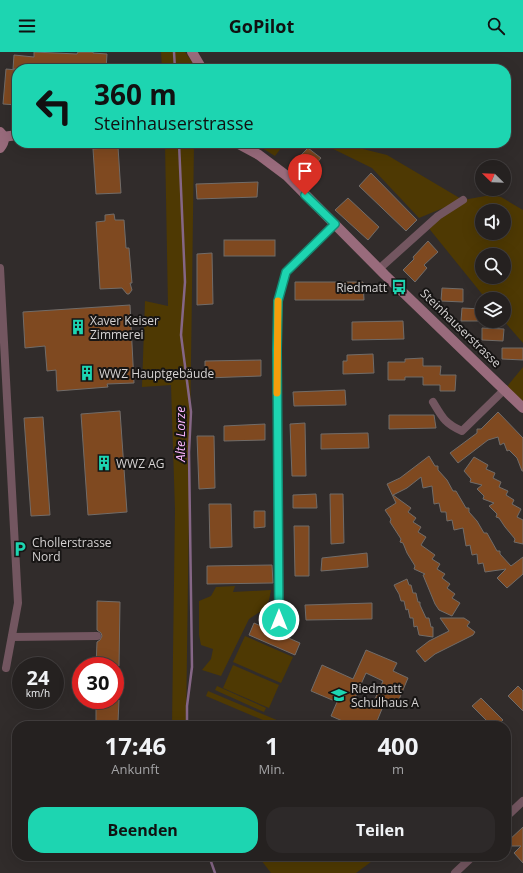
<!DOCTYPE html>
<html lang="de">
<head>
<meta charset="utf-8">
<style>
  :root { --surface:#252120; --page:#2d2929; --text:#f1f3f6; --muted:#a3a3a5; --line:#423e3e; --accent:#1dd5b1 }
  body { margin:0; font-family:"Open Sans",sans-serif; background:var(--page); color:var(--text); height:100vh; display:flex; flex-direction:column; font-size:15px; white-space:nowrap }
  * { box-sizing:border-box; margin:0 }
  p { font-size:13px; color:var(--muted) }
  .icon { flex:none; width:22px; height:22px; fill:none; stroke:currentColor; stroke-width:2; stroke-linecap:round; stroke-linejoin:round }
  .map { position:relative; flex:1; overflow:hidden }
  .panel { position:absolute; left:12px; top:669px; width:499px; height:140px; display:flex; flex-direction:column; background:var(--surface); border-radius:16px; box-shadow:0 4px 16px #0002,0 0 0 1px var(--line) }
  .panel>* { flex:none }
  .top-card { position:absolute; left:12px; top:12px; width:499px; height:84px; border-radius:16px; box-shadow:0 4px 16px #0002,0 0 0 1px var(--line); background:#1dd5b1; color:#111; overflow:hidden }
  .needle { width:26px; rotate:293deg }
  .controls { position:absolute; left:475px; top:108px; display:grid; gap:8px }
  .controls a { display:grid; place-items:center; width:36px; height:36px; border-radius:50%; background:var(--surface); box-shadow:0 4px 16px #0002,0 0 0 1px var(--line); font-size:20px }
  .speed { position:absolute; left:12px; top:605px; display:flex; gap:8px; font-size:20px; font-weight:700; text-align:center }
  .speed>* { display:grid; place-content:center; width:52px; height:52px; border-radius:50%; background:var(--surface); box-shadow:0 4px 16px #0002,0 0 0 1px var(--line); line-height:1 }
  .speed small { font-size:10px; font-weight:400 }
  .speed .limit { border:6px solid #d22; background:#fff; color:#111 }
  .pin { position:absolute; display:grid; place-items:center; width:34px; height:34px; color:#fff; margin:-41px -17px; border-radius:50% 50% 50% 0; rotate:-45deg; box-shadow:0 0 4px #0007 }
  .pin .icon { rotate:45deg }
  .me { position:absolute; width:44px; margin:-22px; rotate:0deg; stroke-linejoin:round; filter:drop-shadow(0 0 3px #0008) }
  .turn { display:flex; align-items:center; gap:14px; height:84px; padding:0 16px; font-size:18px }
  .turn .icon { width:52px; height:52px; stroke-width:2.5 }
  .turn b { display:block; font-size:28px; line-height:34px }
  .eta { display:flex; justify-content:space-evenly; align-items:center; height:68px; text-align:center }
  .eta b { font-size:24px; font-weight:700; line-height:28px }
  .cta { display:flex; gap:8px; margin-top:auto; padding:8px 16px }
  .cta a { flex:1; height:46px; border-radius:16px; background:var(--accent); color:#111; font-size:16px; font-weight:700; line-height:46px; text-align:center }
  .cta a+a { background:var(--page); color:var(--text) }
  header { display:flex; justify-content:space-between; align-items:center; height:52px; padding:0 16px; background:var(--accent); color:#111; font-size:18px; font-weight:700 }
  .map>svg:first-child { display:block }
</style>
</head>
<body>
<header><svg class="icon" aria-label="menu" viewBox="0 0 24 24"><path d="M4 6h16M4 12h16M4 18h16"/></svg>GoPilot<svg class="icon" aria-label="search" viewBox="0 0 24 24"><circle cx="10" cy="10" r="6"/><path d="M15 15l6 6"/></svg></header>
<div class="map">
<svg width="523" height="821" viewBox="0 0 523 821">
  <rect width="100%" height="100%" fill="#312c2b"/>
  <g fill="#4e3903" fill-rule="evenodd">
    <path d="M161,0H185L197,17H162Z"/>
    <path d="M165,91H194L186,674H172L175,458L171,333L142,335L145,249L168,254Z"/>
    <path d="M254,91H285L275,104Z"/>
    <path d="M321,91H360L363,97L387,103L463,148L491,143L501,145L523,158V291L504,269V247H486L427,174L460,149L419,166L372,116ZM482,159H504V181H482ZM482,203H504V225H482Z"/>
    <path d="M523,315V356L505,337Z"/>
    <path d="M235,534L233,540L271,538L269,548L264,557L249,567L221,624L202,618L211,607L213,597L201,593L199,583V549L211,544L216,535Z"/>
    <path d="M245,584L293,605L281,631L233,610Z"/>
    <path d="M233,613L279,633L269,656L223,636Z"/>
    <path d="M217,634L266,656L264,660L215,638Z"/>
    <path d="M208,639L291,674H277L206,644Z"/>
    <path d="M258,804H379L356,821H271Z"/>
  </g>
  <g fill="none" stroke-linecap="round" stroke-linejoin="round">
    <g stroke="#856686" stroke-width="2.5">
      <path d="M174,0L175,17"/>
      <path d="M179,91L185,230L181,283L191,360L189,400L192,615L187,654V674"/>
      <path d="M209,804L215,821"/>
    </g>
  </g>
  <g fill="#7f4920" stroke="#716c69" fill-rule="evenodd">
    <path d="M34,0L77,2L78,0H93V1L107,2L106,17L64,14V17H13L14,3L34,5Z"/>
    <path d="M6,17L17,18V53L3,52Z"/>
    <path d="M118,95L121,141L96,142L93,97Z"/>
    <path d="M308,96L321,106L305,125L291,113Z"/>
    <path d="M371,121L417,168L406,179L359,134Z"/>
    <path d="M258,130L257,145L197,147L196,132Z"/>
    <path d="M348,146L379,175L368,188L335,158Z"/>
    <path d="M114,162L115,168H124L126,196H129L132,231H130L132,238L129,242H127L122,236L100,237L96,170L105,169V163Z"/>
    <rect x="224" y="188" width="51" height="16"/>
    <path d="M428,189L438,200L424,213L427,216L415,230L403,218L414,207L413,205Z"/>
    <path d="M212,201L213,252L197,253V202Z"/>
    <path d="M295,230H363L364,248H295Z"/>
    <path d="M442,236L463,237V250L441,249Z"/>
    <path d="M130,253L134,331L107,332L108,335L57,339L56,318L47,319L45,294L25,296L23,260Z"/>
    <path d="M462,256L482,257V269H461Z"/>
    <path d="M403,269L404,287L352,288V270Z"/>
    <path d="M482,276L504,277L503,289L482,288Z"/>
    <path d="M502,296H523V308L502,307Z"/>
    <path d="M373,302L374,321L343,322V309H347V303Z"/>
    <path d="M423,306V314H441L440,323H456L455,339H440V333H423V325H405V328H388V310H405V307Z"/>
    <path d="M261,308V324L205,326V309Z"/>
    <path d="M345,338L346,353L294,354L293,340Z"/>
    <path d="M120,359L127,460L88,463L81,362Z"/>
    <path d="M498,360L523,386V419H522L517,406L509,398L507,399L504,391L500,393L498,385L488,388L458,411L450,401L477,381V377H481Z"/>
    <path d="M389,363H434L436,376L389,377Z"/>
    <path d="M43,365L50,463L31,464L24,366Z"/>
    <path d="M305,371L306,424H292L290,372Z"/>
    <path d="M265,372V388L224,389V374Z"/>
    <path d="M368,381L369,396L321,397V382Z"/>
    <path d="M197,384H214L215,436L199,437Z"/>
    <path d="M429,404L435,414H438V418L447,428L453,439H456L466,456H469V460L477,469L484,481H487L497,499H500V502L511,514L523,505V522L507,536L497,526L506,517L485,520L483,511L478,512L477,502L472,503L470,493L466,494L463,476L454,478L452,468L447,469L446,460H441L439,451L434,452L432,434L423,436L421,425L407,436L393,443L411,456L408,460L416,466L413,470L421,475L418,480L426,485L421,493L435,503L432,507L440,512L437,517L445,522L442,526L450,532L447,536L455,542L452,546L460,551L452,564L439,558L435,552L423,523L425,522L414,517L415,514L407,501L403,491L400,490L401,487L390,470L391,467L385,458L396,451L387,432L400,426Z"/>
    <path d="M474,405L488,413L486,417L495,421L493,426L501,430L499,435L508,439L506,443L514,448L512,452L521,457L517,465L523,468V492L514,490L515,487L505,475L499,466L496,465L497,462L489,454L494,451L483,447L484,444L477,437L482,433L470,430L471,427L464,419Z"/>
    <path d="M316,442L317,456H293V443Z"/>
    <path d="M330,442H343L344,491L331,492Z"/>
    <path d="M209,452H231L232,495L210,496Z"/>
    <path d="M254,459H265V475L254,476Z"/>
    <path d="M294,474H309V524H295Z"/>
    <path d="M367,501L368,515L321,519L322,506Z"/>
    <path d="M272,513L273,531L207,532V514Z"/>
    <path d="M407,527L409,533H411L413,541H416L418,550H420V553L426,566H429L431,575H433V585L419,583L417,574L414,575L413,566H410L408,557L406,558L404,549H401L399,542L396,537L394,533Z"/>
    <path d="M97,549L120,550L119,614H96L97,590L100,588L102,584L101,581L97,578Z"/>
    <path d="M372,551V567L306,568L305,553Z"/>
    <path d="M440,566H464L470,570L467,574L475,580L473,583L435,602L425,610L416,599L429,589L449,579Z"/>
    <path d="M254,571L300,591L295,603L249,583Z"/>
    <path d="M366,598L397,611L393,619L408,626L395,657L384,652L375,674H354L331,664L337,650L311,639L322,613L353,627ZM366,621L383,629L371,656L354,648Z"/>
    <path d="M518,634L523,639V659L508,644Z"/>
    <path d="M481,646L503,668L497,674H492L472,654Z"/>
    <path d="M96,648H119L118,670L96,669Z"/>
    <path d="M523,775V811L514,801L521,794H509V792L507,790Z"/>
  </g>
  <g fill="none" stroke-linecap="round" stroke-linejoin="round">
    <g stroke="#735660" stroke-width="8">
      <path d="M0,216L18,551L6,616"/>
      <path d="M379,217L438,164L463,148"/>
      <path d="M433,350C442,365 445,372 462,379L505,337"/>
      <path d="M279,568L277,298L278,249L286,220L335,172"/>
      <path d="M12,585L97,584"/>
      <path d="M506,765L523,749"/>
      <path d="M455,821L473,804"/>
    </g>
    <g stroke="#996b7c" stroke-width="10">
      <path d="M192,0L202,17"/>
      <path d="M0,80C5,85 5,90 0,96"/>
      <path d="M3,85L17,83"/>
      <path d="M237,91L259,103L287,124L385,223L523,356"/>
    </g>
  </g>
  <g fill="none" stroke-linecap="round" stroke-linejoin="round">
    <defs>
      <path id="route" d="M279,568L277,298L278,249L286,220L335,172L305,143"/>
    </defs>
    <use href="#route" stroke="#138a73" stroke-width="10"/>
    <use href="#route" stroke="#1dd5b1" stroke-width="7"/>
    <path stroke="#f59e0b" stroke-width="7" d="M277,341L278,249"/>
  </g>
  <defs>
    <symbol id="bus-bare" viewBox="-9 -9 18 18"><path d="M-5-6H5V4H4V6H2V4H-2V6H-4V4H-5ZM-3.5-4V0h7V-4ZM-3.5 1.2v1.5H-2V1.2ZM2 1.2v1.5H3.5V1.2Z" fill="#1dd5b1" stroke="#171514" stroke-width="2.5" paint-order="stroke"/></symbol>
    <symbol id="building-bare" viewBox="-9 -9 18 18"><path d="M-4-6H4V6H1V3H-1V6H-4ZM-2.5-4.3h1.7v1.8h-1.7ZM.8-4.3h1.7v1.8H.8ZM-2.5-1h1.7V.8h-1.7ZM.8-1h1.7V.8H.8Z" fill="#1dd5b1" stroke="#171514" stroke-width="2.5" paint-order="stroke"/></symbol>
    <symbol id="parking-bare" viewBox="-9 -9 18 18"><path d="M-3.5-5.5H1a3.5 3.5 0 0 1 0 7H-1V5.5H-3.5ZM-1-3.4V-.6H.8a1.4 1.4 0 0 0 0-2.8Z" fill="#1dd5b1" stroke="#171514" stroke-width="2.5" paint-order="stroke"/></symbol>
    <symbol id="school-bare" viewBox="-9 -9 18 18"><path d="M0-5L7-2L0 1L-7-2ZM-4 1L0 2.5L4 1V4Q0 6-4 4Z" fill="#1dd5b1" stroke="#171514" stroke-width="2.5" paint-order="stroke"/></symbol>
  </defs>
  <g fill-rule="evenodd">
    <use href="#bus-bare" x="388" y="224" width="22" height="22"/>
    <use href="#building-bare" x="67" y="264" width="22" height="22"/>
    <use href="#building-bare" x="76" y="310" width="22" height="22"/>
    <use href="#building-bare" x="93" y="400" width="22" height="22"/>
    <use href="#parking-bare" x="9" y="486" width="22" height="22"/>
    <use href="#school-bare" x="328" y="632" width="22" height="22"/>
  </g>
  <g text-anchor="middle" dominant-baseline="central" stroke-width="4" stroke-linejoin="round" paint-order="stroke">
    <g font-size="12" fill="#d5d2d2" stroke="#171514" text-anchor="start">
      <text x="387" y="235" text-anchor="end">Riedmatt</text>
      <text x="90" y="268">Xaver Keiser<tspan x="90" dy="14">Zimmerei</tspan></text>
      <text x="99" y="321">WWZ Hauptgebäude</text>
      <text x="116" y="411">WWZ AG</text>
      <text x="32" y="490">Chollerstrasse<tspan x="32" dy="14">Nord</tspan></text>
      <text x="351" y="636">Riedmatt<tspan x="351" dy="14">Schulhaus A</tspan></text>
    </g>
    <g font-size="12" fill="#d5d2d2" stroke="#171514">
      <text transform="translate(461 276) rotate(44)">Steinhauserstrasse</text>
    </g>
    <g font-size="13" font-style="italic" fill="#fbb5fd" stroke="#171514">
      <text transform="translate(180 382) rotate(-90)">Alte Lorze</text>
    </g>
  </g>
</svg>
<div class="controls">
<a><svg class="needle" viewBox="-14 -14 28 28"><path d="M0-13l5 13h-10z" fill="#e53935"/><path d="M0 13l5-13h-10z" fill="#a3a3a5"/></svg></a>
<a><svg class="icon" aria-label="sound" viewBox="0 0 24 24"><path d="M4 9h4l5-4v14l-5-4H4zM17 9q2 3 0 6"/></svg></a>
<a><svg class="icon" aria-label="search" viewBox="0 0 24 24"><circle cx="10" cy="10" r="6"/><path d="M15 15l6 6"/></svg></a>
<a><svg class="icon" aria-label="layers" viewBox="0 0 24 24"><path d="M12 4l9 5-9 5-9-5zM3 14l9 5 9-5"/></svg></a>
</div>
<div class="speed"><div>24<small>km/h</small></div><div class="limit">30</div></div>
<div class="pin" style="left:305px;top:143px;background:#d93025"><svg class="icon" aria-label="arrive" viewBox="0 0 24 24"><path d="M6 21V4h12l-3 4 3 4H6"/></svg></div>
<svg class="me" style="left:279px;top:568px" viewBox="-20 -20 40 40"><circle r="17" fill="#1dd5b1" stroke="#fff" stroke-width="3"/><path d="M0-11L8 9 0 5-8 9z" fill="#fff"/></svg>
<div class="top-card">
<div class="turn"><svg class="icon" aria-label="left" viewBox="0 0 24 24"><path d="M17 20v-9H6M10 6l-5 5 5 5"/></svg><div><b>360 m</b>Steinhauserstrasse</div></div>
</div>
<section class="panel">
<div class="eta">
<div><b>17:46</b><p>Ankunft</p></div>
<div><b>1</b><p>Min.</p></div>
<div><b>400</b><p>m</p></div>
</div>
<div class="cta"><a>Beenden</a><a>Teilen</a></div>
</section>
</div>
</body>
</html>
